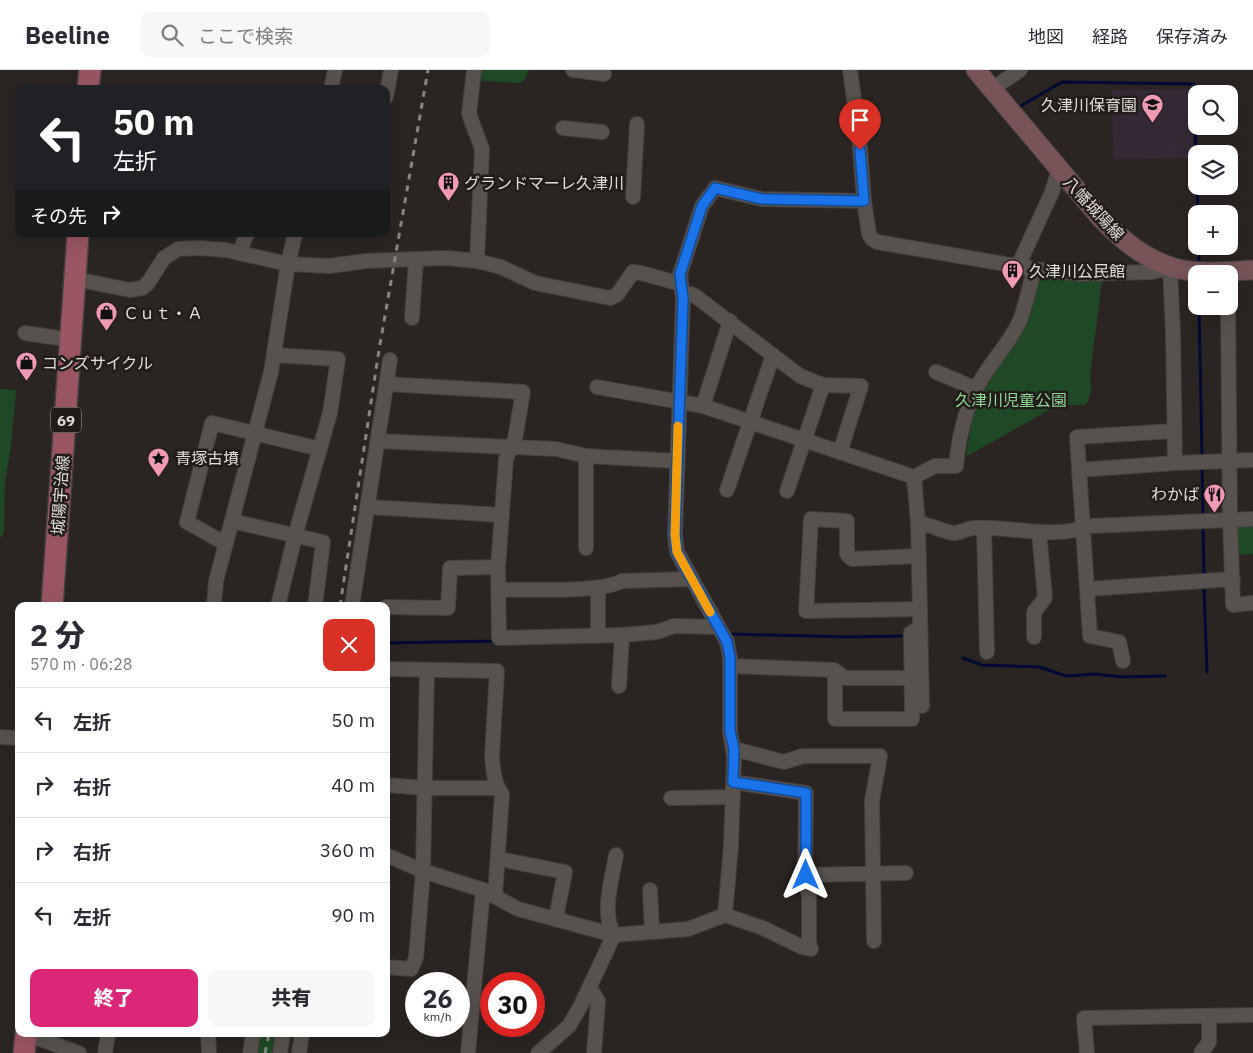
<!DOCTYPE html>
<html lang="ja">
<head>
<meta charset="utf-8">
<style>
  :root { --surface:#fff; --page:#f7f7f7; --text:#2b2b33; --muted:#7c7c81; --line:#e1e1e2; --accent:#db2777 }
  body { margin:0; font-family:"IBM Plex Sans","Noto Sans JP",sans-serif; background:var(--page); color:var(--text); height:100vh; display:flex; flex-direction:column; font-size:19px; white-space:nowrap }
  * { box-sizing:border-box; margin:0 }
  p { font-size:16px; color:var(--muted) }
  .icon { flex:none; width:28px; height:28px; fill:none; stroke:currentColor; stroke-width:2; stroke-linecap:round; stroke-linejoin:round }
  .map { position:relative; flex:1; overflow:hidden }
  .drawer { position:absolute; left:15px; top:532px; width:375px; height:435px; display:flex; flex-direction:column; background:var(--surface); border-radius:10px; box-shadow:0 5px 20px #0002 }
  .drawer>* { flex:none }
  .hud { position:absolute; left:15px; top:15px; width:375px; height:152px; border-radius:10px; box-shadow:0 5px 20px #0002; background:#202124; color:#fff; overflow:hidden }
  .buttons { position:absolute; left:1188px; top:15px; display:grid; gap:10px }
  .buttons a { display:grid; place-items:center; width:50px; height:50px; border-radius:10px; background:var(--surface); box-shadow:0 5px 20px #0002; font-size:25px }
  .speed { position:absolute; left:405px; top:902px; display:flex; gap:10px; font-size:25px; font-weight:700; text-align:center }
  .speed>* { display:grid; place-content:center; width:65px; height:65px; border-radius:50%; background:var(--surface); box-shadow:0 5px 20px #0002; line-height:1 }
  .speed small { font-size:12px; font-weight:400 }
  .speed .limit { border:8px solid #d22; background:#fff; color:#111 }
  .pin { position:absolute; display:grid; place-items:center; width:42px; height:42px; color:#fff; margin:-51px -21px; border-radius:50% 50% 50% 0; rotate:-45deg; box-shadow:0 0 5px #0007 }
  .pin .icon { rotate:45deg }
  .me { position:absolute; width:55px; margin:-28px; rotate:0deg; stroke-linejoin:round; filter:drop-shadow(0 0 4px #0008) }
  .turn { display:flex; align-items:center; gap:18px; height:105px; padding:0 15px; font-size:22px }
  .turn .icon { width:65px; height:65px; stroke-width:2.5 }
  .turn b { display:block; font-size:35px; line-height:42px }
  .then { display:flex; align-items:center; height:48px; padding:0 15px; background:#0003; gap:10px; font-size:19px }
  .round { display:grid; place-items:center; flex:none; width:52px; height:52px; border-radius:10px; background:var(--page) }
  .summary { display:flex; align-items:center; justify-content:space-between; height:85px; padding:0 15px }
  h1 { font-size:30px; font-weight:800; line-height:38px }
  .primary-button { display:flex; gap:10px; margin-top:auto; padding:10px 15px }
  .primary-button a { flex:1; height:58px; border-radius:10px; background:var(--accent); color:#fff; font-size:20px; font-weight:800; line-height:58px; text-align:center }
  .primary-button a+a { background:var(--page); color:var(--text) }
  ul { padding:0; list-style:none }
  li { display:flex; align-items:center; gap:15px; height:65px; padding:0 15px; border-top:1px solid var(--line) }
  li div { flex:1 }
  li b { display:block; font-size:19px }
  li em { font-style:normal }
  header { display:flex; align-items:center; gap:30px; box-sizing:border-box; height:70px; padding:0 25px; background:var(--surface); border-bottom:1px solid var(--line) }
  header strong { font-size:24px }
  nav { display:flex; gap:28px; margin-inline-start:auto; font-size:18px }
  .search { width:350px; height:45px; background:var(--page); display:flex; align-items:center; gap:12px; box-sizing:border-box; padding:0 18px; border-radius:10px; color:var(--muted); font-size:19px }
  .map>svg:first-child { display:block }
</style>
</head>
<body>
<header>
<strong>Beeline</strong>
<div class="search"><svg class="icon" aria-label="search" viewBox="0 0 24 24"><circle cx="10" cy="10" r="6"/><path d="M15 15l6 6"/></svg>ここで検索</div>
<nav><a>地図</a><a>経路</a><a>保存済み</a></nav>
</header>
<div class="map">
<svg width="1253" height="983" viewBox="0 0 1253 983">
  <rect width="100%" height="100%" fill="#2a2522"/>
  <path fill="#362936" d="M1192,19L1193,88L1113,89L1112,20Z"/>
  <g fill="#1f4924">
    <path d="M478,0H529L525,9L520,13L483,11L478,6Z"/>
    <path d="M1046,207L1102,211L1090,305L1091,319L1088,332L1084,335H1058L967,386V380L972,349L1034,214Z"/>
    <path d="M0,319L16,320L11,376L5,412L4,463L0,468Z"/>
    <path d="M1253,452V484L1234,485V453Z"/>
    <path d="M256,964H275L272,983H253Z"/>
  </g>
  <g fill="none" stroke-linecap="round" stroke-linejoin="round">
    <g stroke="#010934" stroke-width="3">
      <path d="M1019,37L1062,12L1194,14L1196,90"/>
      <path d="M1197,116L1198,144"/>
      <path d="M1199,176V193"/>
      <path d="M1199,236L1202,386"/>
      <path d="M1202,396L1203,447"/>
      <path d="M1203,458L1204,507"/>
      <path d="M1204,518L1207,602"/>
      <path d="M729,564L847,567L906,566"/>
      <path d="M386,573L496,571"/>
      <path d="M963,588L982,595L1039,597L1066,606L1095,604L1122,607L1165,606"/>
    </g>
    <defs>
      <g id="street">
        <path d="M474,0L469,44L482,79L477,191"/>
        <path d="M573,0L604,4"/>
        <path d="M850,0L859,65L864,131L869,164L872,169L877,172L1034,199L1081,204L1152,202L1170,198L1173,263L1175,393"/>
        <path d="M331,19L335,0"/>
        <path d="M992,19L1020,0"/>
        <path d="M386,27L391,0"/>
        <path d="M563,58L602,62"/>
        <path d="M633,127L637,54"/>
        <path d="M239,183L247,164"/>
        <path d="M1018,196L1052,122L1059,99"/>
        <path d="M75,209L130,220L142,218L148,213L164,188L178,179L199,178L226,180L288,194L329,196L366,191L416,189L447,188L477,191L501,197L535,213L610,228L617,225L633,202L641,203L681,214"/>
        <path d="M682,222L694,225L800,306L823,315L861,316L840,382"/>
        <path d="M1228,236L1230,450L1233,535L1253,533"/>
        <path d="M412,248L416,189"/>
        <path d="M25,263L71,270"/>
        <path d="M274,285L338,289L330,343L295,466L278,536"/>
        <path d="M936,302L977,319"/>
        <path d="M387,314L523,322L515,369L506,389L498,497L499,568L622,565L657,562L674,556L718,557"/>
        <path d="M597,317L703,336L914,407L935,396H956C959,363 967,330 986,302C997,285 1012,269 1020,250C1026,234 1030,216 1034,199"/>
        <path d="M703,336L730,251"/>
        <path d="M378,371L556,379L586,386L677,391"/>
        <path d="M1079,400L1175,393L1253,390"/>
        <path d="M914,407L918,453L922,636"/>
        <path d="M727,420L773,285"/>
        <path d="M787,421L823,315"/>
        <path d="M368,437L502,445"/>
        <path d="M232,451L323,472L315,536"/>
        <path d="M918,453C929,454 946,463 955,463C962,462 968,458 974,458C1013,456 1052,470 1090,456L1253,449"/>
        <path d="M984,458L987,582"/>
        <path d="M226,474L187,452L212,353L320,379"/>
        <path d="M586,478V386"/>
        <path d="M919,486L852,489L847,484V451L811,449L806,541L920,539"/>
        <path d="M1087,519L1233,509"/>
        <path d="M499,520C526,519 602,523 622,511L692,509"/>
        <path d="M214,536L216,511L271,302L288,194L295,164"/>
        <path d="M352,536L390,290"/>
        <path d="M386,537L448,538L450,498L498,497"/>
        <path d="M598,566V518"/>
        <path d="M1034,567V542L1045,528L1039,462"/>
        <path d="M1123,591L1119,572L1090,566L1077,367L1174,361"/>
        <path d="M730,596L834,600L845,608H911"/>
        <path d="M386,599L497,601L492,686C493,700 494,714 502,724L495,826"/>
        <path d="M839,604L835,608V649H912L911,563L917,559"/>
        <path d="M619,616L622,565"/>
        <path d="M0,667L19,668"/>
        <path d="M734,679L784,692L803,686H880L872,731L874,871"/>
        <path d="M386,715L424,718H498"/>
        <path d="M671,728L733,727"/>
        <path d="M386,785L423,801L483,820L518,839L614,865L688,859L725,845L763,858L802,877L811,879L809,873V826L805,805L806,723L733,712"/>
        <path d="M499,789L565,802L556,848"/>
        <path d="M805,805L906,803"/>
        <path d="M650,820L652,862"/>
        <path d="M725,845L731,776L734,687L730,661V587L727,572L677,482L675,465L683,229L680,204L702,136L715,118L762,129L864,131"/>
        <path d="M386,897L411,899L416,888L423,801L427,600"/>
        <path d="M590,918L598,931L594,983"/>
        <path d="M26,964L79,983"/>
        <path d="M208,964L209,983"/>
        <path d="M105,983L108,964"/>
        <path d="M250,983L253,964"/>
        <path d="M280,983L283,964"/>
        <path d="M299,983L302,964"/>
        <path d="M468,983L483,820"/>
        <path d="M538,983L569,956L580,937L614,865C601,843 612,809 616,785"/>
        <path d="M1087,983L1084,948L1253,945"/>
        <path d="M1201,983L1209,972V946"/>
      </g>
      <path id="secondary" d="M976,0L1098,145C1123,172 1153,197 1191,201C1211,203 1233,201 1253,200"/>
      <g id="primary">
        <path d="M88,19L90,0"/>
        <path d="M52,536L78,164"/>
        <path d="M24,983L26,964"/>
      </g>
    </defs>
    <use href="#street" stroke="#44403d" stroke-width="16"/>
    <use href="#secondary" stroke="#44403d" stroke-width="21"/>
    <use href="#primary" stroke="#44403d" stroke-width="24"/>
    <use href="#street" stroke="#58524e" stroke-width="14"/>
    <use href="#secondary" stroke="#785458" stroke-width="19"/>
    <use href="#primary" stroke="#995662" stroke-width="21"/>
    <g stroke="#898582" stroke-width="3" stroke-dasharray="6 6" stroke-linecap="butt">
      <path d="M340,536L379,280L428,0"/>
      <path d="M265,983L269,964"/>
    </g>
  </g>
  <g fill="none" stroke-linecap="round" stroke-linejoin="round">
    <defs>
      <path id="route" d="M806,805V723L733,712L734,679L730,661V587L727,572L677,482L675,465L683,229L680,204L702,136L715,118L762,129L864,131L860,80"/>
    </defs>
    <use href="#route" stroke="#114b97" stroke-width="12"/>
    <use href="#route" stroke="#1a73e8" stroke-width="9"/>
    <path stroke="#f59e0b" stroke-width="9" d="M678,356L675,465L677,482L710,542"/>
  </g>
  <defs>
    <symbol id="school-pin" viewBox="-11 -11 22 30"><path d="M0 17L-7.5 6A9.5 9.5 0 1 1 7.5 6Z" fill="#f09ab6" stroke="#211c19"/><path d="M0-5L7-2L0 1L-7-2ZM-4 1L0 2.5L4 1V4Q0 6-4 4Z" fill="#111"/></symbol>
    <symbol id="building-pin" viewBox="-11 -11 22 30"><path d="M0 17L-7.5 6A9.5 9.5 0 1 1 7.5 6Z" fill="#f09ab6" stroke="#211c19"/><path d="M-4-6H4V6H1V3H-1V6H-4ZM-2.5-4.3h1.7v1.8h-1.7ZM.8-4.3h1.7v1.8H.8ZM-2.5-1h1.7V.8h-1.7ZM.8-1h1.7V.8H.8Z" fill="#111"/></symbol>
    <symbol id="shop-pin" viewBox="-11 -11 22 30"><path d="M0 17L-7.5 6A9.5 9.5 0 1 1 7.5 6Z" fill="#f09ab6" stroke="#211c19"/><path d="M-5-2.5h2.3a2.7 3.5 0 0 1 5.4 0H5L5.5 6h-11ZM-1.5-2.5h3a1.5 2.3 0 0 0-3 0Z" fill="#111"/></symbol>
    <symbol id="sight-pin" viewBox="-11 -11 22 30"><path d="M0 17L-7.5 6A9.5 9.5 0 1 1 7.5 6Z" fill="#f09ab6" stroke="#211c19"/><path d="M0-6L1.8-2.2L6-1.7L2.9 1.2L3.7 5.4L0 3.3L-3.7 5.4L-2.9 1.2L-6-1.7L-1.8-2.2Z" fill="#111"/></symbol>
    <symbol id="restaurant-pin" viewBox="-11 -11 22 30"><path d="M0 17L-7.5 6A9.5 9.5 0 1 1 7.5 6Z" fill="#f09ab6" stroke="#211c19"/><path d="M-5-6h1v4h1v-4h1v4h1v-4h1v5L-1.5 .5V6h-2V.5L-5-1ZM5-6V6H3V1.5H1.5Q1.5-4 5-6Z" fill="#111"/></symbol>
  </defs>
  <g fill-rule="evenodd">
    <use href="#school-pin" x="1140" y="22" width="25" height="34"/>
    <use href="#building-pin" x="436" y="100" width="25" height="34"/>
    <use href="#building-pin" x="1000" y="188" width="25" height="34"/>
    <use href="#shop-pin" x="94" y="230" width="25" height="34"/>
    <use href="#shop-pin" x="14" y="280" width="25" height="34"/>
    <use href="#sight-pin" x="146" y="376" width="25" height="34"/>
    <use href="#restaurant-pin" x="1202" y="412" width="25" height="34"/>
  </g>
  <g text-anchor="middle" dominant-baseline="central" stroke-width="5" stroke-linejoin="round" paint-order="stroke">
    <rect fill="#211c19" stroke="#a7a3a1" stroke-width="1" x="51" y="337.5" width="30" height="25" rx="4"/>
    <g font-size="15" font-weight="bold" fill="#e0dddb">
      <text x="66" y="350">69</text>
    </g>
    <g font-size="16" fill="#e0dddb" stroke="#211c19" text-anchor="start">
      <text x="1137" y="35" text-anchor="end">久津川保育園</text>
      <text x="464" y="113">グランドマーレ久津川</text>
      <text x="1029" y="201">久津川公民館</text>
      <text x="123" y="243">Ｃｕｔ・Ａ</text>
      <text x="42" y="293">コンズサイクル</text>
      <text x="175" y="388">青塚古墳</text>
      <text x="1199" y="424" text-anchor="end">わかば</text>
    </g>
    <g font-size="16" fill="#e0dddb" stroke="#211c19">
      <text transform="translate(1094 138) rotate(47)">八幡城陽線</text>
      <text transform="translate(60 425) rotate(-86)">城陽宇治線</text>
    </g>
    <g font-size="16" fill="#8fd694" stroke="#211c19">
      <text x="1011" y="330">久津川児童公園</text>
    </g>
  </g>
</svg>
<div class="buttons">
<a><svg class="icon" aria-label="search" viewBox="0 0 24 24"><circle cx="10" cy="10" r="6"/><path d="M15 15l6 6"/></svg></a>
<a><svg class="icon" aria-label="layers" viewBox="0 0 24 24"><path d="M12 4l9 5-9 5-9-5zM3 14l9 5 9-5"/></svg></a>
<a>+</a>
<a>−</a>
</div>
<div class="speed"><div>26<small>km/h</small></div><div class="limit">30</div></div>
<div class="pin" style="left:860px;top:80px;background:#d93025"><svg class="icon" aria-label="arrive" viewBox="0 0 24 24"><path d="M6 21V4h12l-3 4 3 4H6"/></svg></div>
<svg class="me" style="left:806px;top:805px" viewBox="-20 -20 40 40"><path d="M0-17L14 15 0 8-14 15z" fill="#1a73e8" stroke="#fff" stroke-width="4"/></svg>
<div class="hud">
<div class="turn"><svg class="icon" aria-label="left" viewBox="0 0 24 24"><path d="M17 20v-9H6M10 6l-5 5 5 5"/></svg><div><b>50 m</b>左折</div></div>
<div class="then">その先<svg class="icon" aria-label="right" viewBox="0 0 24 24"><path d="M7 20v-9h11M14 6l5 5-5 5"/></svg></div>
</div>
<section class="drawer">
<div class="summary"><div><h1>2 分</h1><p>570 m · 06:28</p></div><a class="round" style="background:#d93025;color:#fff"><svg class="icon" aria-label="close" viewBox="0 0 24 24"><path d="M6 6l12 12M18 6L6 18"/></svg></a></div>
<ul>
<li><svg class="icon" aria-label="left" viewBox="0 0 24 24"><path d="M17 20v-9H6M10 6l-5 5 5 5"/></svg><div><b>左折</b></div><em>50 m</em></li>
<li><svg class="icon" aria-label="right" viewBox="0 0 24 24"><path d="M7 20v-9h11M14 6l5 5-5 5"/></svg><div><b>右折</b></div><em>40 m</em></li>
<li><svg class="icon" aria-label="right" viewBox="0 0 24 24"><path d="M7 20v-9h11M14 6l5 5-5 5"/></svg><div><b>右折</b></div><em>360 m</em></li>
<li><svg class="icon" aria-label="left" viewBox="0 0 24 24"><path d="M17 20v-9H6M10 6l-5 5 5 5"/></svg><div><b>左折</b></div><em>90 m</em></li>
</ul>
<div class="primary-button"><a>終了</a><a>共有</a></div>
</section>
</div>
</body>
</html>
